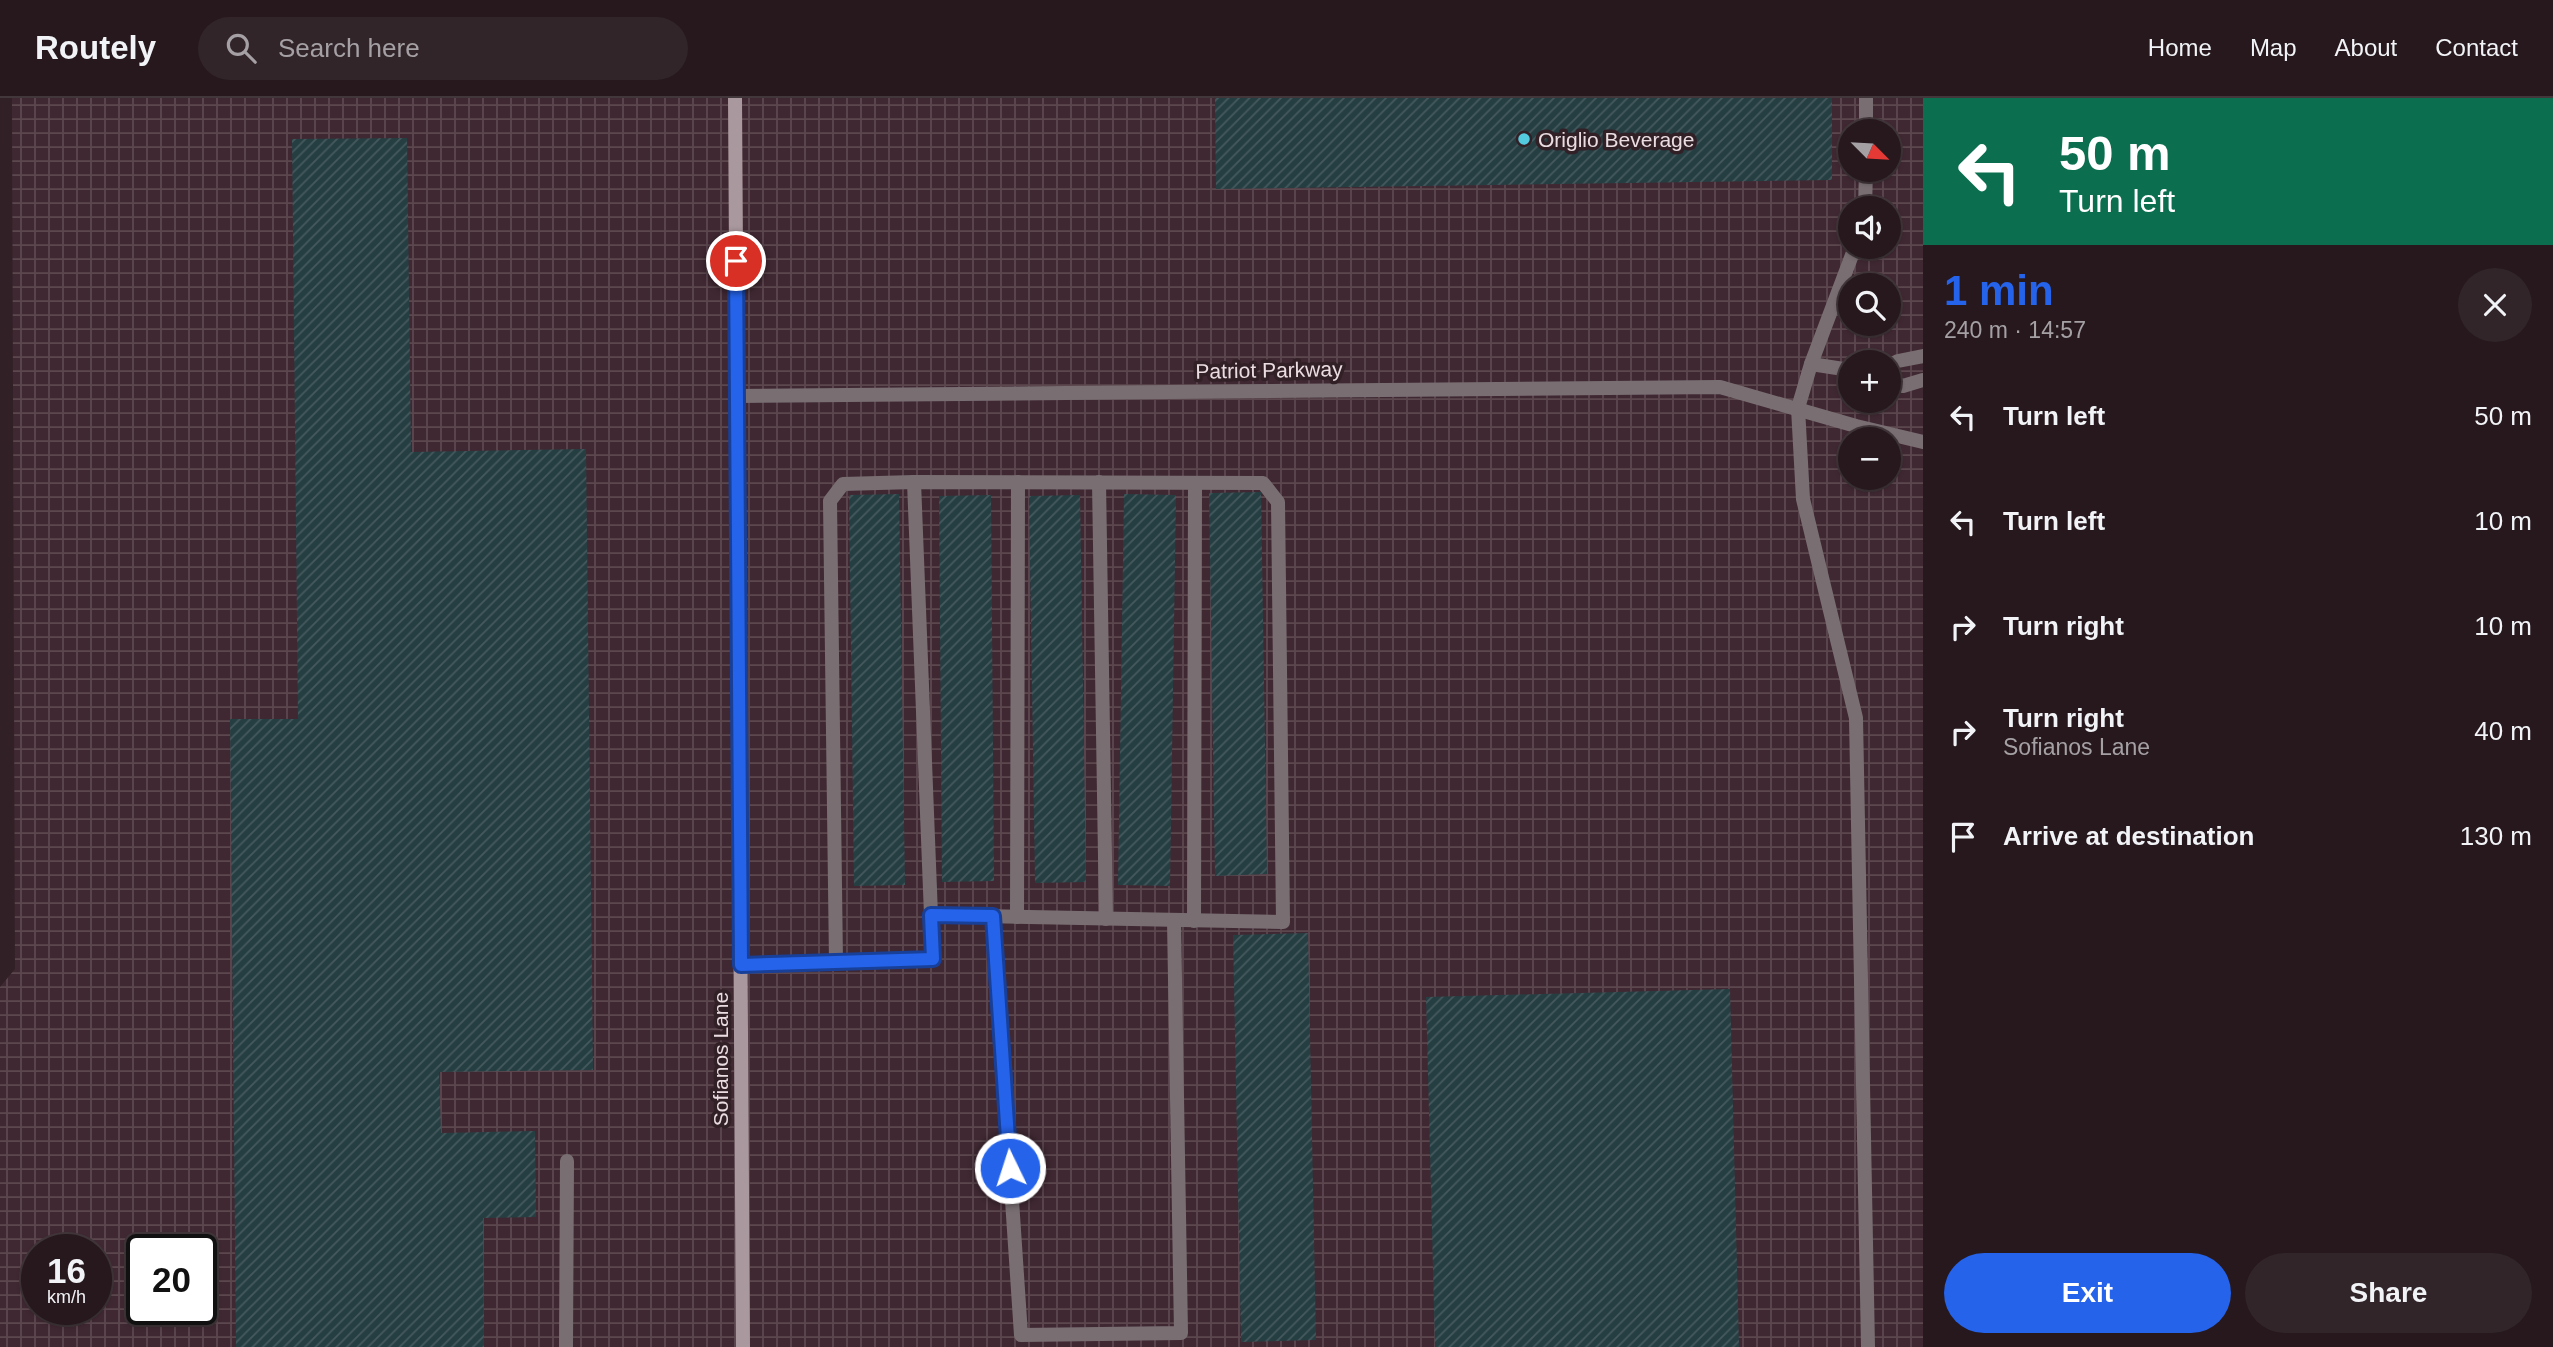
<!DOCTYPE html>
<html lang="en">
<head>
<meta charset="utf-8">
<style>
  :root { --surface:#26181d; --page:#32252a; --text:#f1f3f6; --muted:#a4a0a4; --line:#42373b; --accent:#2563eb }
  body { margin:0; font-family:Arial,sans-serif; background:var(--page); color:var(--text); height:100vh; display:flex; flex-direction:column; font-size:26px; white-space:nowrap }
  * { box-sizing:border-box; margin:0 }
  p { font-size:23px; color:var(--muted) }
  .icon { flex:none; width:38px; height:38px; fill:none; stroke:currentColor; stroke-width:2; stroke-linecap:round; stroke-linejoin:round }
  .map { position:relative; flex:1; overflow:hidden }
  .sheet { display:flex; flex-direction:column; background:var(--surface); width:630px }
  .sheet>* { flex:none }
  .banner { background:#0b6e4f; color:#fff; overflow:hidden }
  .needle { width:46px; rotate:114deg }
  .fabs { position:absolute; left:1838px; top:21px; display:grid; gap:14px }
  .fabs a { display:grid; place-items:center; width:63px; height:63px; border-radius:50%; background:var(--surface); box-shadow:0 2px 5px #0004,0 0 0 2px var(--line); font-size:35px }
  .speed { position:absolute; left:21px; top:1136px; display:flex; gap:14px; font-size:35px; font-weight:700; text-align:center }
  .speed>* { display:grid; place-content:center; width:91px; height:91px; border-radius:50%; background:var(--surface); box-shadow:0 2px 5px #0004,0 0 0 2px var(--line); line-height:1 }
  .speed small { font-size:18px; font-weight:400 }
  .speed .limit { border:4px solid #111; border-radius:10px; background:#fff; color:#111 }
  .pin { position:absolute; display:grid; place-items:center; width:60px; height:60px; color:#fff; margin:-30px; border:4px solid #fff; border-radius:50%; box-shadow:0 2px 7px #0007 }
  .me { position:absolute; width:77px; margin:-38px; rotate:356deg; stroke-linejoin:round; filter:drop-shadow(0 0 5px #0008) }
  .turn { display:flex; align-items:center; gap:24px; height:147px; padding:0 21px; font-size:32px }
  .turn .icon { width:91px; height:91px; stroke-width:2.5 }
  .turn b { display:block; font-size:49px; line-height:60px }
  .round { display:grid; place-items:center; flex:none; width:74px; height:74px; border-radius:37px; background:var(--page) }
  .overview { display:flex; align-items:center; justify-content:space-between; height:119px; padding:0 21px }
  h1 { font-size:42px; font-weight:700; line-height:52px; color:var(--accent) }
  .button { display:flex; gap:14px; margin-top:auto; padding:14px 21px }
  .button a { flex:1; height:80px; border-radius:42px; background:var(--accent); color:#fff; font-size:28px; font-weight:700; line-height:80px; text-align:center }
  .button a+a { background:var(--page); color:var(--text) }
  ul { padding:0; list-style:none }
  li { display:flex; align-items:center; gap:21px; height:105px; padding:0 21px }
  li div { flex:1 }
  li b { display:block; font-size:26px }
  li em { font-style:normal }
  header { display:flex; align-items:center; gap:42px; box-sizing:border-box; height:98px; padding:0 35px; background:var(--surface); border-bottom:2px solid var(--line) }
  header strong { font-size:33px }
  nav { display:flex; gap:38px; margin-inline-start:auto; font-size:24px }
  .search { width:490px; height:63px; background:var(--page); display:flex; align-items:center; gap:18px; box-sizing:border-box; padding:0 24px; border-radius:38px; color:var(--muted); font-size:26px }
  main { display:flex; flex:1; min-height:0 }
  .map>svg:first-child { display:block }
</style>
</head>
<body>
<header>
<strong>Routely</strong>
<div class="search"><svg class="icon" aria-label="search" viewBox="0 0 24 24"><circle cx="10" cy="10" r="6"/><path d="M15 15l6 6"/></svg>Search here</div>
<nav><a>Home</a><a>Map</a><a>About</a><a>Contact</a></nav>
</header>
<main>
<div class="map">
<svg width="1923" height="1249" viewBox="0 0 1923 1249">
  <defs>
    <pattern id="industrial-grid" width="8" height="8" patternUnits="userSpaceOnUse" patternTransform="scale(1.75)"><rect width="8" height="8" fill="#402832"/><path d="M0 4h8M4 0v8" fill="none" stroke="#5c474f"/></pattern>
    <pattern id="building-hatch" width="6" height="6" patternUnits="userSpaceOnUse" patternTransform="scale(1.75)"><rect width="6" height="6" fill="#253e42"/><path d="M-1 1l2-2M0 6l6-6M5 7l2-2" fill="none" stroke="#45595d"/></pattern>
  </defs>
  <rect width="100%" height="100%" fill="#322027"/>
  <path fill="url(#industrial-grid)" fill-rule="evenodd" d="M12,0H1923V1249H0V889L15,871ZM1850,33H1888V72H1850ZM1850,110H1888V149H1850ZM1850,187H1888V226H1850ZM1850,264H1888V303H1850ZM1850,341H1888V380H1850ZM37,1152H96V1211H37ZM142,1152H201V1211H142Z"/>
  <g fill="url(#building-hatch)">
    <path d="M1215,0H1832V82L1216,91Z"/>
    <path d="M407,40L411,354L586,351L593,972L439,974L441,1035L535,1033L536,1119L483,1120L484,1249H236L230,621H298L292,41Z"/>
    <path d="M1261,394L1267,776L1215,778L1209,395Z"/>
    <path d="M899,396L905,787L854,788L849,397Z"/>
    <path d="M1124,396L1176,397L1170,788L1118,787Z"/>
    <path d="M991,397L994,783L942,784L939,398Z"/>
    <path d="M1080,397L1086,784L1035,785L1029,398Z"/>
    <path d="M1308,835L1316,1242L1241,1244L1233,837Z"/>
    <path d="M1730,891L1739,1249H1435L1426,899Z"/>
  </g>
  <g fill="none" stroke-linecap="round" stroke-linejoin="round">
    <g stroke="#796f73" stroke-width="14">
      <path d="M1866,33V0"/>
      <path d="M1865,110L1866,72"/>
      <path d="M1855,149L1811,266L1798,310L1803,401L1856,620L1868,1249"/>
      <path d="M1811,266L1850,272"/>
      <path d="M1888,268L1898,263L1923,258"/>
      <path d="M1888,282L1903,288L1923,282"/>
      <path d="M737,298L1720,289L1856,328L1923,344"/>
      <path d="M1099,384L1106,821"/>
      <path d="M993,818L1021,1237L1181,1235L1174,822"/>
      <path d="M1017,819L1018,384"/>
      <path d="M1194,823L1195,385"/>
      <path d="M836,864L830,403L843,386L914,384"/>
      <path d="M741,867L933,861L931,817L914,384L1263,385L1278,404L1283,824L931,817"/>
      <path d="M566,1249L567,1063"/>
    </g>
    <path stroke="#a9989e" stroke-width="14" d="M735,0L743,1249"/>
  </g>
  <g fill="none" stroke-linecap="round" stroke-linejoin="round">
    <defs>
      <path id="route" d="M736,163L741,867L933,861L931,817L993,818L1010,1070"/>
    </defs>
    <use href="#route" stroke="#184099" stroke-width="18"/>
    <use href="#route" stroke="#2563eb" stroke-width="12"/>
  </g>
  <circle fill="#54cade" stroke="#322027" stroke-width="2.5" cx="1524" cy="41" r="7"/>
  <g text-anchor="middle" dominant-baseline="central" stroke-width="7" stroke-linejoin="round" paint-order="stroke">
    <g font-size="21" fill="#eadde1" stroke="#322027" text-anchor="start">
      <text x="1538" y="41">Origlio Beverage</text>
    </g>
    <g font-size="21" fill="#eadde1" stroke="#322027">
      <text transform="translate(1269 272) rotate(-1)">Patriot Parkway</text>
      <text transform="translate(720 961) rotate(-90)">Sofianos Lane</text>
    </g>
  </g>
</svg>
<div class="fabs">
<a><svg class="needle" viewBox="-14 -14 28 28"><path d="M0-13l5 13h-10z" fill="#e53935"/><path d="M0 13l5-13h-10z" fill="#a4a0a4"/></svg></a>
<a><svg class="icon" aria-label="sound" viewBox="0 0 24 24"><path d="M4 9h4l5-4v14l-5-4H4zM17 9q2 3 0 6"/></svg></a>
<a><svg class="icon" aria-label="search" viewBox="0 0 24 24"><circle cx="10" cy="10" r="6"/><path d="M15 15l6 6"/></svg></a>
<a>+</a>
<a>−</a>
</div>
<div class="speed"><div>16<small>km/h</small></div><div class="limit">20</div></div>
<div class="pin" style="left:736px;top:163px;background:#d93025"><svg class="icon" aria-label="arrive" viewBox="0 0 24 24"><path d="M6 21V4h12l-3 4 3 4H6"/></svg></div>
<svg class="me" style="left:1010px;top:1070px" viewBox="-20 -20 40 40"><circle r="17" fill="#2563eb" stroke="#fff" stroke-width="3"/><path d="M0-11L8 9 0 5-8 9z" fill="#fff"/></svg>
</div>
<section class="sheet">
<div class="banner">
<div class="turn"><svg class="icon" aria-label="left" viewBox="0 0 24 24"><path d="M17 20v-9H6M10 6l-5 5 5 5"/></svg><div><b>50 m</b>Turn left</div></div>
</div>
<div class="overview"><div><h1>1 min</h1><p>240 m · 14:57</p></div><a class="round"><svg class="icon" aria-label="close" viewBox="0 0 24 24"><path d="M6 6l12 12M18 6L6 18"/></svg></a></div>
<ul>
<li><svg class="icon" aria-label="left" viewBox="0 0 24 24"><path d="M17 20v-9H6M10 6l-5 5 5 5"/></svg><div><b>Turn left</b></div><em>50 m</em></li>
<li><svg class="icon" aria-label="left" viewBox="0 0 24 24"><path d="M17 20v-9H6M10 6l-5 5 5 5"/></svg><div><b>Turn left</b></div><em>10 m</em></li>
<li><svg class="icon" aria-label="right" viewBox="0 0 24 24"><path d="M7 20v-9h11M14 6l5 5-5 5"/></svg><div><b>Turn right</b></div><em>10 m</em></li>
<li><svg class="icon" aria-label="right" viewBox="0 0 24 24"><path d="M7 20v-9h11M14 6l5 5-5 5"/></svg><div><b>Turn right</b><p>Sofianos Lane</p></div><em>40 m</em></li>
<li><svg class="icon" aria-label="arrive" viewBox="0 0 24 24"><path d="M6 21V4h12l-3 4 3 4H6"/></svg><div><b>Arrive at destination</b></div><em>130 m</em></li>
</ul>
<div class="button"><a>Exit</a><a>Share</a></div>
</section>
</main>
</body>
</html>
